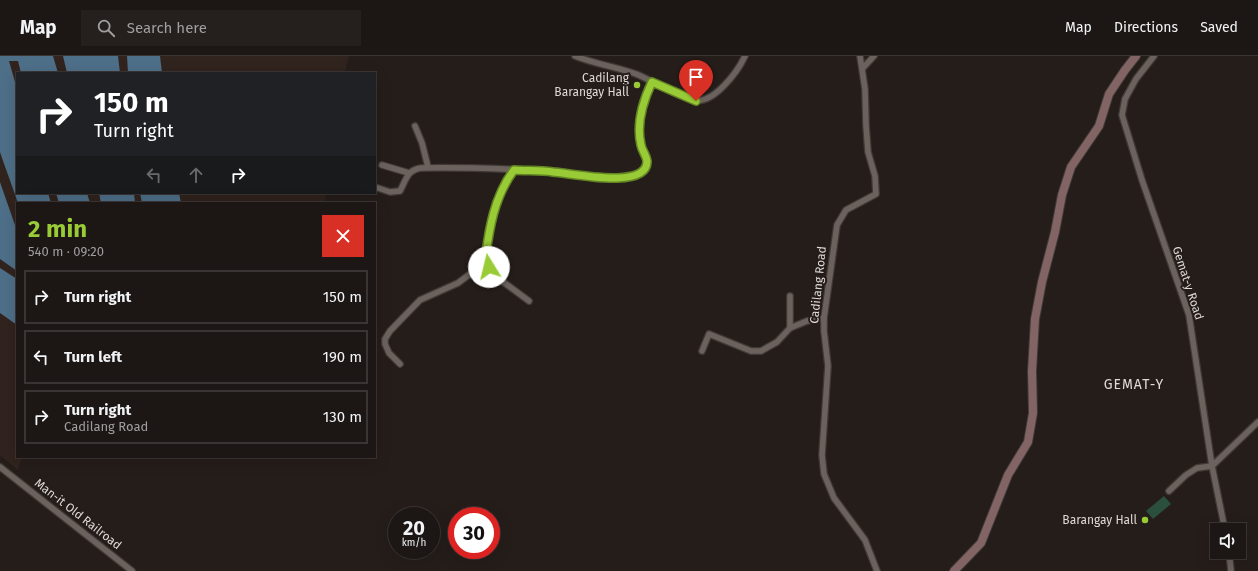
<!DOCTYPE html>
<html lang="en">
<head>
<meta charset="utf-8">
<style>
  :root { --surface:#1c1614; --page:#251f1d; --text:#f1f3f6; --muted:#a09fa0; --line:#3a3534; --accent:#99cb36 }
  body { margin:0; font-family:"Fira Sans",sans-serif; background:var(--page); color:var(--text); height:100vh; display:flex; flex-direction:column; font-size:15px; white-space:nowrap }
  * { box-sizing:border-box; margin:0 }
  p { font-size:13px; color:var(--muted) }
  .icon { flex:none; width:22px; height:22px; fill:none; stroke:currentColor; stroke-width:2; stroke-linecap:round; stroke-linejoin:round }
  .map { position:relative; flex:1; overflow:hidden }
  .sheet { position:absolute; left:16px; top:146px; width:360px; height:256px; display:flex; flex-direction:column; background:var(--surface); border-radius:0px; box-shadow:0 4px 16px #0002,0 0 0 1px var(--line) }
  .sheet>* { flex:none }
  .guide { position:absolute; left:16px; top:16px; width:360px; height:122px; border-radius:0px; box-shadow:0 4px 16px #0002,0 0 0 1px var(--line); background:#202124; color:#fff; overflow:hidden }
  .controls { position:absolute; left:1210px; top:467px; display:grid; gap:8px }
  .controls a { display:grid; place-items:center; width:36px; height:36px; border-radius:0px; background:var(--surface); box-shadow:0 4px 16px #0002,0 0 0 1px var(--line); font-size:20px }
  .speed { position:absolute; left:388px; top:451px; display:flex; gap:8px; font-size:20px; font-weight:700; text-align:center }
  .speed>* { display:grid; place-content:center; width:52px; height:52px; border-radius:50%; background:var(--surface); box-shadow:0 4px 16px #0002,0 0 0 1px var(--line); line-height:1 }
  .speed small { font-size:10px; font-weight:400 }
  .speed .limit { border:6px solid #d22; background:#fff; color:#111 }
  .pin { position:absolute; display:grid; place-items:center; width:34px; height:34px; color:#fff; margin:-41px -17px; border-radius:50% 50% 50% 0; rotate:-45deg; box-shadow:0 0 4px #0007 }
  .pin .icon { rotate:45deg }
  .me { position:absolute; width:44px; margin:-22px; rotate:351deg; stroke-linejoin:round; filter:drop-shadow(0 0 3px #0008) }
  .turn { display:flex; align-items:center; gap:14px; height:84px; padding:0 12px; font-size:18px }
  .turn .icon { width:52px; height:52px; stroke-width:2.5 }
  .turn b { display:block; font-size:28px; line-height:34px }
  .lanes { display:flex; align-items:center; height:38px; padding:0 12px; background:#0003; justify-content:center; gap:20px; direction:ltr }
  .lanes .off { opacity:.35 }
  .round { display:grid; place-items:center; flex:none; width:42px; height:42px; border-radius:0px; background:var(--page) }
  .overview { display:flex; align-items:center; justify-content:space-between; height:68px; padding:0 12px }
  h1 { font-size:24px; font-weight:700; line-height:30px; color:var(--accent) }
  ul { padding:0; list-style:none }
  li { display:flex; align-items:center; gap:12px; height:54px; margin:0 8px 6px; padding:0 4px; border:2px solid var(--line); border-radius:0px }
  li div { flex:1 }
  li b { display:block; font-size:15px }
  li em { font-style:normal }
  header { display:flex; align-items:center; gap:24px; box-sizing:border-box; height:56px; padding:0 20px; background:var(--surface); border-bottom:1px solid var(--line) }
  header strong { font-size:19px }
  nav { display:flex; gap:22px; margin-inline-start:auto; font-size:14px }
  .search { width:280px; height:36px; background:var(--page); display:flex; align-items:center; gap:10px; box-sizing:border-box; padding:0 14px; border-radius:0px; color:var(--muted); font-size:15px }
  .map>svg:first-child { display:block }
</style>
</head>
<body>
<header>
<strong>Map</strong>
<div class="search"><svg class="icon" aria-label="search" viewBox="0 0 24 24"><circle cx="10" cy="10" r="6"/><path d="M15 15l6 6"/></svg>Search here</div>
<nav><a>Map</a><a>Directions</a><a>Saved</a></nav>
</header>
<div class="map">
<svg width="1258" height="515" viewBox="0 0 1258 515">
  <rect width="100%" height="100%" fill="#251d1a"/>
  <path fill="#31231d" d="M0,0H349L345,17H17V137H327L324,147H17V401H22L18,414L0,399Z"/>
  <path fill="#2b4f3d" d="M1164,440L1171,448L1153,463L1146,455Z"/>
  <g fill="#4e6f88">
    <path d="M0,0H53L58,17H21L18,5H9L17,33V137H48L51,147H18L2,102L0,96Z"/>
    <path d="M63,0H118L120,17H67Z"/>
    <path d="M127,0H160L162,17H128Z"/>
    <path d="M0,126L17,175V215L0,203Z"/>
    <path d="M56,137H87L90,147H59Z"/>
    <path d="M99,137H134L135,147H101Z"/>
    <path d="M140,137H179L181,147H142Z"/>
    <path d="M0,212L17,223V269L0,257Z"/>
  </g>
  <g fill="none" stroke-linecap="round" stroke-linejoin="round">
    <defs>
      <g id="street">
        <path d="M575,0C595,8 616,11 636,18C656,26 674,40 695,44C714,48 738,15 745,0"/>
        <path d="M860,0L865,33L866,69L868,96L875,120L876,138L846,154L837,169L824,262V275L828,310L822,399L824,418L834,442L865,484L877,515"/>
        <path d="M1154,0L1136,23L1125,43L1122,59L1142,124L1189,259L1212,410L1225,474"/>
        <path d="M863,12L874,0"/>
        <path d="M415,70L422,87L428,111"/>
        <path d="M382,109L409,117"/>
        <path d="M375,131L390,136L400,135C406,124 407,114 421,112C463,111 510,113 552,115C569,116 586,122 603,123C613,123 642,121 646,111C649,103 642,96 641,88C637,67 643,45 652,26"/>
        <path d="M485,205L494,218L502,225L529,245"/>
        <path d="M790,272V240"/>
        <path d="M702,295L709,278L751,295H761L777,286L790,272L807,265L824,262"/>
        <path d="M400,308L389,297L385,288V283L390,275L420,244L458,227L474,215L485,205L489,173L496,149L505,126L514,114"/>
        <path d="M0,411L132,515"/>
        <path d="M1169,435L1186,419L1197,412L1212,410L1258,366"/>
        <path d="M1229,496L1231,515"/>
      </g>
      <path id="secondary" d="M954,515L981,487L1008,419L1028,386L1033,357L1032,315L1035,263L1042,226L1055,176L1062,139L1071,111L1099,70L1109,38L1125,14L1136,0"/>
    </defs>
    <use href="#street" stroke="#403a37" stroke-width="8"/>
    <use href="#secondary" stroke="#403a37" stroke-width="10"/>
    <use href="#street" stroke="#6b625e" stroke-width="5.5"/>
    <use href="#secondary" stroke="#826464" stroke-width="8"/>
  </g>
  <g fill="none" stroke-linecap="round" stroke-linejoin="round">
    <defs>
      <path id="route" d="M489,211L485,205C489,173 494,141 514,114C527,115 540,114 553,116C570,117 646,134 647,106C647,100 642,95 641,89C636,68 643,45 652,26L696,45"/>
    </defs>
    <use href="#route" stroke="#638423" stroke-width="10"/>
    <use href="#route" stroke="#99cb36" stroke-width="7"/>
  </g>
  <g fill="#99cb36" stroke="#251d1a" stroke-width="1.5">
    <circle cx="637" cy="29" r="4"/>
    <circle cx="1145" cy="464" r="4"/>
  </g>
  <g text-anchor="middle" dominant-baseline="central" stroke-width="4" stroke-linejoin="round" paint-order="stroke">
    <g font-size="12" fill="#dfdad7" stroke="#251d1a" text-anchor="end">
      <text x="629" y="22">Cadilang<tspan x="629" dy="14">Barangay Hall</tspan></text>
      <text x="1137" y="464">Barangay Hall</text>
    </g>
    <g font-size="12" fill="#dfdad7" stroke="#251d1a">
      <text transform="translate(1188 227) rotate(72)">Gemat-y Road</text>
      <text transform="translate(818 229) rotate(-84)">Cadilang Road</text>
      <text transform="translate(78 458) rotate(38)">Man-it Old Railroad</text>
    </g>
    <g font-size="14" letter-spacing="1" fill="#dfdad7" stroke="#251d1a">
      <text x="1134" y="328">GEMAT-Y</text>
    </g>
  </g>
</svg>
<div class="controls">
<a><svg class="icon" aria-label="sound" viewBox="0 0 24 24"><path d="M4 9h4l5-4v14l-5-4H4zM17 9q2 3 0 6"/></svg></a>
</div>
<div class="speed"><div>20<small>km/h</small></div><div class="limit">30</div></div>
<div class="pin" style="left:696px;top:45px;background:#d93025"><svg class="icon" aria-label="arrive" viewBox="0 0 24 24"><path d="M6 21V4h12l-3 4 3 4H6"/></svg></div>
<svg class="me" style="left:489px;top:211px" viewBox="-20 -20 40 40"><circle r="19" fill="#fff"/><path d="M0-13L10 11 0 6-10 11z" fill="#99cb36"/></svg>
<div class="guide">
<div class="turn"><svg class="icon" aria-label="right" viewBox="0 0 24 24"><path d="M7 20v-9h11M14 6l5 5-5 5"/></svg><div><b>150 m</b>Turn right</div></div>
<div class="lanes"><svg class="icon off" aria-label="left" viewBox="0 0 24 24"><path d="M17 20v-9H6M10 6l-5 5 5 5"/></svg><svg class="icon off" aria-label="ahead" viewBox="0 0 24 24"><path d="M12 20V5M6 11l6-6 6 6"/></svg><svg class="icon" aria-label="right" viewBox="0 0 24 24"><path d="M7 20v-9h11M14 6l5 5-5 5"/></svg></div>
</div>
<section class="sheet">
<div class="overview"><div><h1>2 min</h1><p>540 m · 09:20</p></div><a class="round" style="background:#d93025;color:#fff"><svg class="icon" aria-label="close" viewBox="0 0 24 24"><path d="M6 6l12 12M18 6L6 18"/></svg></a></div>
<ul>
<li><svg class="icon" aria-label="right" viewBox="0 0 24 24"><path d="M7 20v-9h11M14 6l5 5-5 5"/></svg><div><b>Turn right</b></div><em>150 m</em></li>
<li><svg class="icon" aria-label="left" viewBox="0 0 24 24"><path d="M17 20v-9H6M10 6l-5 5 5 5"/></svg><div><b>Turn left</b></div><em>190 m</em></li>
<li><svg class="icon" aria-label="right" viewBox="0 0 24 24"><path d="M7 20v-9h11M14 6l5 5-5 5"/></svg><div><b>Turn right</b><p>Cadilang Road</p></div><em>130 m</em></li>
</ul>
</section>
</div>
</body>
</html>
